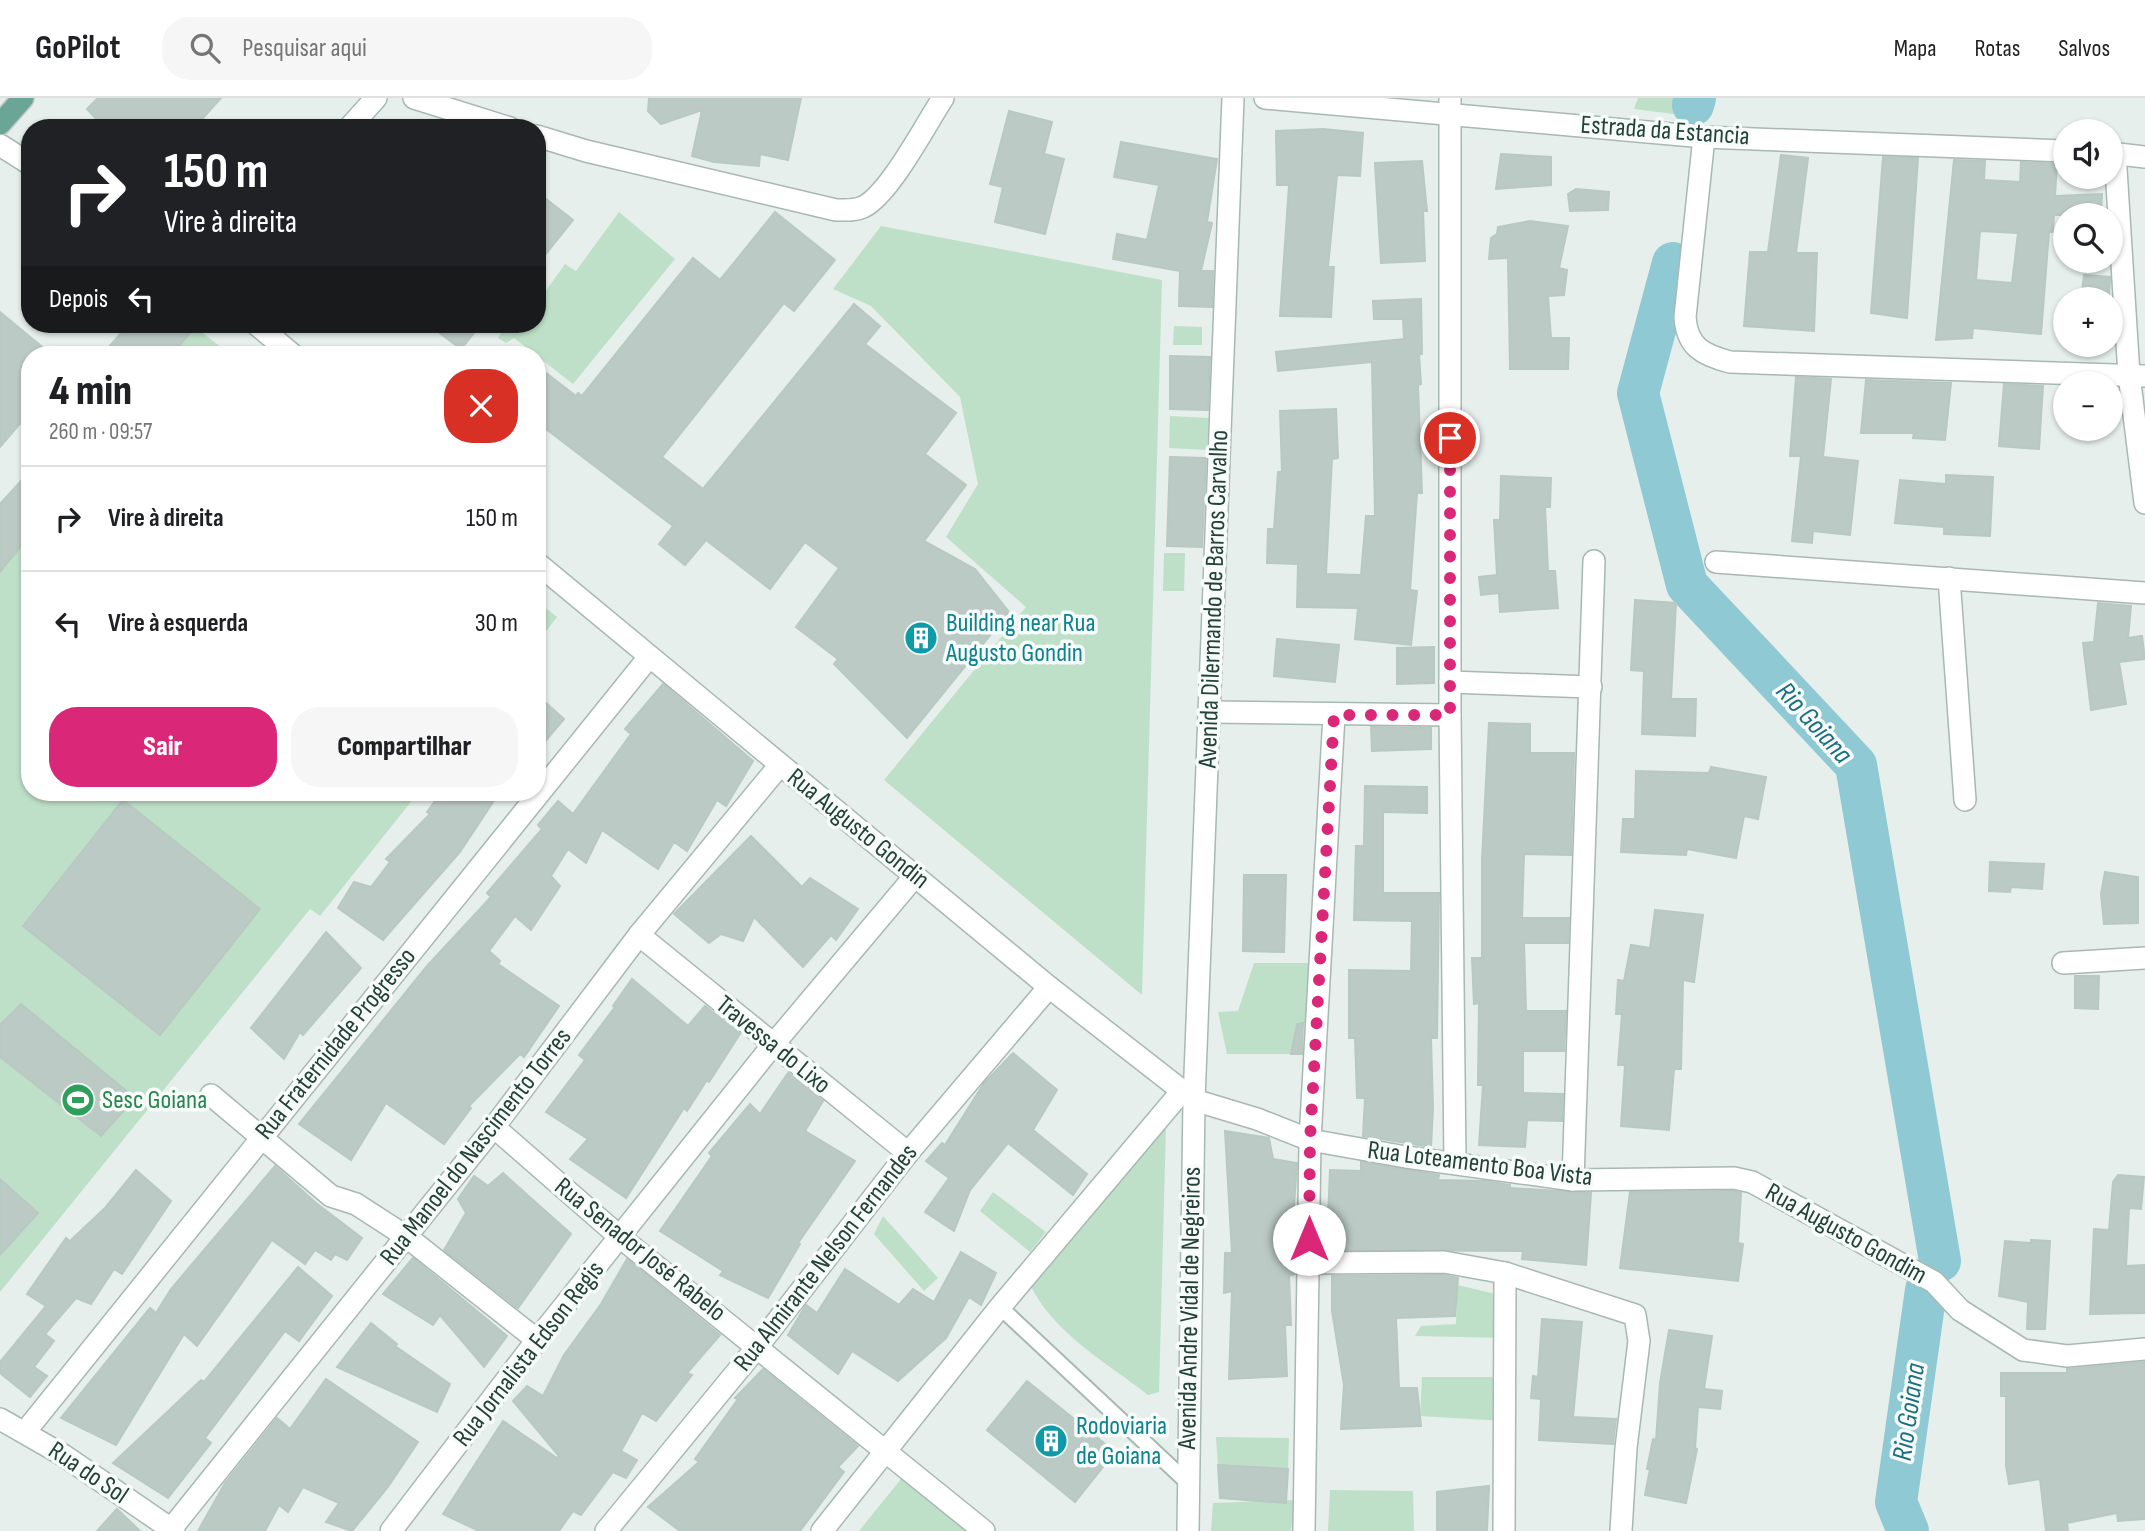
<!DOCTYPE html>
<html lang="pt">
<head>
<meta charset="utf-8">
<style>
  :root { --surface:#fff; --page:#f6f6f6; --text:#202124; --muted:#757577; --line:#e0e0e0; --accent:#db2777 }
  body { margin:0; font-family:"Sofia Sans Condensed",sans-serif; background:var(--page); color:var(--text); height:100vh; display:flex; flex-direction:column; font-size:26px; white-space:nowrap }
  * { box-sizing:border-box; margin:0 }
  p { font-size:23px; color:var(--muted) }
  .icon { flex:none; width:38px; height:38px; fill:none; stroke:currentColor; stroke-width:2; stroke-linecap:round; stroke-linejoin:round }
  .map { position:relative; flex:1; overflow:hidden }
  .side { position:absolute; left:21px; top:248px; width:525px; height:455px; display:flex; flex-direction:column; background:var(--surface); border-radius:28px; box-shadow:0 2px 5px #0004 }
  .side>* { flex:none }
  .banner { position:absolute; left:21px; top:21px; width:525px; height:214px; border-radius:28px; box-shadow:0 2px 5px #0004; background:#202124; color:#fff; overflow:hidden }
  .tools { position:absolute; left:2053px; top:21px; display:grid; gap:14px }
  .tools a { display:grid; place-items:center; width:70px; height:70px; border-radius:50%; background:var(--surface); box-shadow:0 2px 5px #0004; font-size:35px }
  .pin { position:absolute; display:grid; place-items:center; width:60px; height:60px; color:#fff; margin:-30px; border:4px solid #fff; border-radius:50%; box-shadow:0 2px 7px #0007 }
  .me { position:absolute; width:77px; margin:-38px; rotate:0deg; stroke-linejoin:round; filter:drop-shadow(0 0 5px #0008) }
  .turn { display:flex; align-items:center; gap:24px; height:147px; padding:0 28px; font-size:32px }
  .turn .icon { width:91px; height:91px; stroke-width:2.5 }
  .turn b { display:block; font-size:49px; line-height:60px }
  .then { display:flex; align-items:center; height:66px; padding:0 28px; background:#0003; gap:14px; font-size:26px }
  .round { display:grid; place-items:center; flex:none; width:74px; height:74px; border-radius:28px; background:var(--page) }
  .summary { display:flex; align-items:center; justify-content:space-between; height:119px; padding:0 28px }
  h1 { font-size:42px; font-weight:800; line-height:52px }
  .cta { display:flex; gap:14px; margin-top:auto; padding:14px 28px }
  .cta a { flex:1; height:80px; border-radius:28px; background:var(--accent); color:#fff; font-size:28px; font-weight:800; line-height:80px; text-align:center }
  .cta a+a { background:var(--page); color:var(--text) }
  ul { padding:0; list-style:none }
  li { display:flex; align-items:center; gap:21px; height:105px; padding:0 28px; border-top:2px solid var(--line) }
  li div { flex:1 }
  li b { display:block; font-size:26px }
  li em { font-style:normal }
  header { display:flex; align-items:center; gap:42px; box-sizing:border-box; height:98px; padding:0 35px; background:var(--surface); border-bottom:2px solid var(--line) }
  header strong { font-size:33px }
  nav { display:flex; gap:38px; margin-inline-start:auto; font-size:24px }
  .search { width:490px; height:63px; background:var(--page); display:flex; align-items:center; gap:18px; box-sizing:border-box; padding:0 24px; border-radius:28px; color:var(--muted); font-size:26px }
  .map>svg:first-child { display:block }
</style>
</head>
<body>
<header>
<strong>GoPilot</strong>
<div class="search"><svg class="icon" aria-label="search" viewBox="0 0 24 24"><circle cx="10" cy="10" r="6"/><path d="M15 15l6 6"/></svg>Pesquisar aqui</div>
<nav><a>Mapa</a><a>Rotas</a><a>Salvos</a></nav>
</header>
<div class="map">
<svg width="2145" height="1433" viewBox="0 0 2145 1433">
  <rect width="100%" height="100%" fill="#e6efeb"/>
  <g fill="#bfe0c8">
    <path d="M1638,0H1679L1674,16L1634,11Z"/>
    <path d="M619,114L675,161L573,286L514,240L506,245L498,240L507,226H537V205L565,166L576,173Z"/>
    <path d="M881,128L1162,182L1142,897L884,682L1026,509L946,439L978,386L960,299L871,208L833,191Z"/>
    <path d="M1174,228L1202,229V247H1173Z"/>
    <path d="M195,229L231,257H172Z"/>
    <path d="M1170,318L1209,320L1207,352L1169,350Z"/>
    <path d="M30,437V695H418L320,818L310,811L0,1194V474Z"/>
    <path d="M1164,455H1185L1184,493H1163Z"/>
    <path d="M537,503L557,519L537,545Z"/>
    <path d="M1254,865H1318L1315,925L1297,926L1291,956H1227L1218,914L1238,913Z"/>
    <path d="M1166,1028L1159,1294L1148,1297C1106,1264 1051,1234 1029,1184Z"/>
    <path d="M993,1094L1046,1134L1030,1154L980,1113Z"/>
    <path d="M883,1118L938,1180L924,1193L874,1136Z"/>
    <path d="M1457,1187L1505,1198V1240L1415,1238L1421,1228L1456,1226Z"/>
    <path d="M1422,1279H1504V1323L1420,1318Z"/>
    <path d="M1216,1339L1289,1340L1288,1371L1218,1367Z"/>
    <path d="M905,1376L967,1433H859Z"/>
    <path d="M1330,1392L1413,1393L1414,1433H1328Z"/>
    <path d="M1295,1402L1291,1433H1211L1213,1405Z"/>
  </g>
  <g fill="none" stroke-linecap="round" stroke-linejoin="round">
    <g stroke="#8ec9d4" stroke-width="42">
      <path d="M1693,7L1695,0"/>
      <path d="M1673,165L1638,295L1687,487L1856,667L1940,1163"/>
      <path d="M1908,1433L1896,1404L1926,1192"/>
    </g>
  </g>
  <g fill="#bbcac4" stroke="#b8c9c2" stroke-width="2" fill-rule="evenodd">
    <path d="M98,0H221L194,30H105L87,11Z"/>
    <path d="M649,0H801L788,62L760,56L759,68L714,64L692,58L702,12L661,26L648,13Z"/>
    <path d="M1009,13L1052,24L1044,56L1064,61L1045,136L995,124L1003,89L990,86Z"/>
    <path d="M1323,31L1363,35L1360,78L1337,77L1328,169H1334L1331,219L1280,218L1289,87H1277L1276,33Z"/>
    <path d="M1121,44L1217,61L1207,124L1212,125L1201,173H1213L1212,209L1179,208L1180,173L1113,161L1117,136L1147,142L1159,87L1114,79Z"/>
    <path d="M1501,56L1551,59V87L1496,91Z"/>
    <path d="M1781,57L1808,60L1796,155H1817L1814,233L1744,228L1750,154H1768Z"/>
    <path d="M1883,59L1918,60L1907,220L1871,215Z"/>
    <path d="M1954,62L1985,63L1984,82L2020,84L2021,64L2057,66L2055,98L2102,96L2101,117H2054L2053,134H2049L2041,236L1973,230L1972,240L1936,242ZM1980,133L2018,135L2012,185L1976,182Z"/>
    <path d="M1422,63L1427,113H1423L1425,163L1381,165L1375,65Z"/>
    <path d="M1576,91L1609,94L1608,112L1570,113L1568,96Z"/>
    <path d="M537,94L573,122L537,167Z"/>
    <path d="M775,114L835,162L794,213L784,205L662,359L703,391L854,206L880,228L865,246L956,315L925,356L966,387L924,443L975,471L1009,514L907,640L834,566L838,561L796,529L839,470L805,444L770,491L706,442L685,467L659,446L673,428L537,324V268L576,298L578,295L582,298L693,160L720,182Z"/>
    <path d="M1530,123L1568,128L1559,170L1567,172L1564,197L1548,198L1551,240H1569L1568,271H1510L1508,160L1489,161L1491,140L1497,136L1498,129Z"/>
    <path d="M2084,177L2110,179L2109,201H2081Z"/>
    <path d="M1421,201L1422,256H1419L1421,286L1418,287L1422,395H1417L1410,492L1417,493L1411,547L1355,541L1358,510L1297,509L1298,466L1267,465L1268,431H1274L1278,374H1282L1280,313L1336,311L1338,360L1332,361L1326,476L1361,477L1366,418H1375L1372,264L1278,273L1276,254L1404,241L1403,221H1374L1373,203Z"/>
    <path d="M0,214L52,257H30V314L0,349Z"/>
    <path d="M124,226H197L172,257H102L122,234Z"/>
    <path d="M428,226H481L461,251Z"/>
    <path d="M1170,258L1210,259L1208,312L1170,311Z"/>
    <path d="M1796,279L1831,281L1823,359L1858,363L1850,437L1813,433L1812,445L1792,443L1801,358H1790Z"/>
    <path d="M1866,282L1951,285L1945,342L1913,340L1914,335H1861Z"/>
    <path d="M2004,286L2043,288L2039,351L1999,348Z"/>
    <path d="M1170,359L1206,360L1202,449L1167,448Z"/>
    <path d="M30,373V437L0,474V406Z"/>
    <path d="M1946,377L1993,379L1990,438L1944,436V429L1895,425L1900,382L1946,386Z"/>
    <path d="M1501,378L1551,380L1550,409H1545L1548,473H1555L1558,510L1500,514L1499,495L1481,497L1479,479L1497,477L1494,422H1500Z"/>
    <path d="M1635,502L1676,505L1671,601H1696L1695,638L1642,636L1644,573L1631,572Z"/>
    <path d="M2098,505L2131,508L2128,540L2142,538L2145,561L2119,564L2126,606L2091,612L2083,545L2094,544Z"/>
    <path d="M1277,541L1339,547L1335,584L1274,578Z"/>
    <path d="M1434,549V585L1397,586V550Z"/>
    <path d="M663,586L753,663L726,708L717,702L687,753L674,744L658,771L602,732L586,765L568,751L551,778L560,788L531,832L515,818L489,853L500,863L498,866L559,908L524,959L520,956L469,1008L471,1010L444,1046L386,1005L351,1062L299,1026L427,868L491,799L487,795L542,731L538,727L558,703L573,716L631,636L625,631Z"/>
    <path d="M545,604L564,621L537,653V615Z"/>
    <path d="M1489,625L1530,626V655H1574L1571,757L1524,756L1522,820H1569L1568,845H1524L1526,913H1566L1564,953H1523V995L1563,996L1562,1023L1527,1022L1525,1049L1479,1047L1483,987H1478L1479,905L1474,906L1472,860H1482V761Z"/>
    <path d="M1371,629L1431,630V651L1372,653Z"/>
    <path d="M1711,669L1766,679L1758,721L1744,718L1736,760L1687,751L1686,757L1621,754L1623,721H1635L1636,673L1709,675Z"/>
    <path d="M1365,688L1427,689V715L1383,714V795H1439L1437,940H1431L1433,1010L1431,1049L1363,1038L1365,1000H1357L1355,940H1349V872L1411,873L1412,823L1354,822L1356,748H1364Z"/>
    <path d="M441,695H499L460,754L383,842L338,810L354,784L371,789L390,764L386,761L430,716L427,714Z"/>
    <path d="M123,702L260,811L160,937L23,828Z"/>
    <path d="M751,738L802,789L810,780L858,811L836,842L831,837L803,869L754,819L743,843L721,836L709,845L674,816Z"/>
    <path d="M1990,764L2044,766L2042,791L2011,789L2010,794L1989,793Z"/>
    <path d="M2105,774L2138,779V825L2104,826L2101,796Z"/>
    <path d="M1244,777H1286L1284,854L1243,853Z"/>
    <path d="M1655,812L1703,817L1694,884L1683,882L1681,971H1674L1669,1032L1621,1028L1625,967H1618L1622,916H1616L1618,882L1624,883L1631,847L1650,850Z"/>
    <path d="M326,834L361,870L303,937L300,934L284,961L251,930Z"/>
    <path d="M2075,878H2099L2098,911L2075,910Z"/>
    <path d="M632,881L688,928L705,908L740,936L709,984L707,982L687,1013L684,1010L626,1100L570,1061L588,1041L546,1014L585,962L579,957L615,909L613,908Z"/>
    <path d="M21,906L135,1000L101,1038L0,959V927Z"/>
    <path d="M1303,925L1302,956H1291L1297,926Z"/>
    <path d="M1013,955L1057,992L1033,1032L1087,1076L1073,1097L1008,1045L970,1092L954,1133L925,1114L949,1080L926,1063L942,1045L945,1047L984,985Z"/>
    <path d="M788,975L823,1003L805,1033L855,1063L798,1145L800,1146L768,1200L720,1177L723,1173L660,1133L712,1058L709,1055L750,1006L760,1016Z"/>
    <path d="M1225,1033L1269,1040L1273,1061L1297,1065L1291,1151H1295V1176L1289,1178L1291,1227H1285L1287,1278L1229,1281L1232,1193L1224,1195L1225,1155H1232Z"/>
    <path d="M1361,1064L1439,1077L1438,1082L1485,1083L1510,1087V1090L1591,1095L1586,1167L1522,1161L1523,1153L1332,1152V1143H1327L1330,1072L1361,1073Z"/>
    <path d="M275,1068L316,1105L362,1140L347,1162L335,1156L331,1162L315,1152L305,1166L272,1142L197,1248L184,1236L116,1347L61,1320L150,1210L156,1215L171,1191Z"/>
    <path d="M136,1072L171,1103L122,1176L114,1171L91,1206L76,1200L45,1236L54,1243L34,1269L47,1278L30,1299L0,1275V1264L46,1208L27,1196L66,1140L70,1143L105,1110Z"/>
    <path d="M503,1075L571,1136L518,1210L444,1152L466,1115L458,1101L474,1078L488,1088Z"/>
    <path d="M2118,1077L2144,1079L2141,1111L2129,1110L2126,1168L2145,1167V1215L2090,1216L2094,1131L2109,1132L2113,1084Z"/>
    <path d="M0,1081L38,1115L0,1157Z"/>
    <path d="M1733,1093L1741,1095L1738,1145L1743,1146L1738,1183L1620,1170L1630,1094Z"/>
    <path d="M2031,1142L2050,1143L2045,1231H2027L2028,1204L1999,1198L2005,1143L2031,1145Z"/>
    <path d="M961,1154L996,1175L981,1207L969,1199L946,1240L898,1283L852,1253L838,1276L788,1237L806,1207L817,1215L845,1171L899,1207L913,1191L934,1204Z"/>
    <path d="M413,1160L507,1238L484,1269L440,1217L433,1227L383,1196Z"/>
    <path d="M627,1161L720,1237L687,1275L692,1277L656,1323L642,1315L621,1353L637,1362L626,1380L613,1374L581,1417L573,1413L559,1433H479L443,1416L503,1323L557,1360L559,1358L513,1303L527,1288L543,1298L564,1257L601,1206Z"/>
    <path d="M298,1169L332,1198L299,1243L285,1233L205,1340L211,1345L168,1400L113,1365L201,1282L204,1284Z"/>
    <path d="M1443,1177L1458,1180L1455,1218L1396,1220L1399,1290H1417L1421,1328L1341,1331L1344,1287L1332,1213V1178Z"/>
    <path d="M1542,1221L1582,1224L1573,1319L1616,1321L1613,1346L1539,1342L1541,1301L1531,1300L1533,1278L1538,1279Z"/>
    <path d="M371,1225L397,1246L395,1248L450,1286L437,1314L337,1269Z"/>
    <path d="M1669,1232L1712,1238L1704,1291L1722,1293L1720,1311L1698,1309L1695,1350L1697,1351L1686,1405L1645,1397L1650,1371H1647L1653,1341L1656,1342L1660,1285Z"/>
    <path d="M2145,1264V1421L2118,1423L2117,1415L2067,1425L2068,1433H2046L2040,1381L2009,1386L2006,1368V1298H2001V1275H2067V1271Z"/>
    <path d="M763,1271L858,1348L838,1369L844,1374L800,1433H680L648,1409L699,1364L695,1361L738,1301L735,1300Z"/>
    <path d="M326,1281L418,1344L388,1389L352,1433L326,1424L339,1405L303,1389L288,1414L279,1407L265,1433H198L225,1385L277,1320L290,1331Z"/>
    <path d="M1027,1283L1115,1354L1075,1404L987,1332Z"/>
    <path d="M1218,1367L1288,1371L1286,1405L1220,1400Z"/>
    <path d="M1489,1388L1487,1433H1437V1394Z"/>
    <path d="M117,1411L140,1433H97Z"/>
  </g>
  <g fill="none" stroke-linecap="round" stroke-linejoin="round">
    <defs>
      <path id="service" d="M1000,1209L1187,1384"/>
      <g id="minor">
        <path d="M414,0L510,30"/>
        <path d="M1233,0L1194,1002L1257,1021L1310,1042L1406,1059L1573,1082L1734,1080L1752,1084L1934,1184L1960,1212L2023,1252L2067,1258L2145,1251"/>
        <path d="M1265,0L1704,39L2065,53"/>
        <path d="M1450,0V617L1455,1064"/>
        <path d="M349,30L376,0"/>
        <path d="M537,38L586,53L836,112C845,112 855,113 863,109C889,97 926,26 943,0"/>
        <path d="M1704,39L1685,219C1687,249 1703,257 1730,264L2145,278"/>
        <path d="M2110,55L2145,59"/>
        <path d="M2115,55L2129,277L2145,405"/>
        <path d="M1716,464L2145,495"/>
        <path d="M1949,480L1965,702"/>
        <path d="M1450,584L1591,589"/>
        <path d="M1211,614L1450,617"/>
        <path d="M639,837L908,1055"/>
        <path d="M2063,865L2145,860"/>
        <path d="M211,997L331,1098L356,1106L407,1139L537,1242"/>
        <path d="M494,1029L620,1139L984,1433"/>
        <path d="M1573,1082L1594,463"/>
        <path d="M1309,1165L1444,1164L1505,1175L1635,1217L1639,1243L1626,1350L1621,1433"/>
        <path d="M0,1321L63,1357L174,1433"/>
        <path d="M25,1334L649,559"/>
        <path d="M171,1431L494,1029L639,837L780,667"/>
        <path d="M391,1433L537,1242L772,948L915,778"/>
        <path d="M606,1433L758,1248L908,1055L1049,889"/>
        <path d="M822,1433L1000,1209L1182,993"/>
        <path d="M1304,1433L1310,1042L1334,617"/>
        <path d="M1504,1433L1505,1175"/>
      </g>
      <g id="tertiary">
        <path d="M0,47L30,66"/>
        <path d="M256,226L293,257"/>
        <path d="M537,465L1049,889L1194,1002L1188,1433"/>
      </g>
      <path id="primary" d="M0,26L23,0"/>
    </defs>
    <use href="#service" stroke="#a8b8b2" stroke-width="18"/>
    <use href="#minor" stroke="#a8b8b2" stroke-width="24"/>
    <use href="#tertiary" stroke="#a8b8b2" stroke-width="24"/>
    <use href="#primary" stroke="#c2cac8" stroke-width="24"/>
    <use href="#service" stroke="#fff" stroke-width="14"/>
    <use href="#minor" stroke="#fff" stroke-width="21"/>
    <use href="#tertiary" stroke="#fff" stroke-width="21"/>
    <use href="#primary" stroke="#6aa596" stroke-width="21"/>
  </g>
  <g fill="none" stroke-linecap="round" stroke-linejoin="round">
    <path stroke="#db2777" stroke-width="12" stroke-dasharray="0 21.6" d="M1309,1141L1310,1042L1334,617H1450V340"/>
  </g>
  <defs>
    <symbol id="building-disc" viewBox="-11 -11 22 22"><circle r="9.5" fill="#0f9aa8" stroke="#f7fbf9"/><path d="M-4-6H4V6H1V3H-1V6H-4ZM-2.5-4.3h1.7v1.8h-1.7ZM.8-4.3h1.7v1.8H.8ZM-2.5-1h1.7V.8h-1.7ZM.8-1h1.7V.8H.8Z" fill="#fff"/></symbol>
    <symbol id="stadium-disc" viewBox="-11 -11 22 22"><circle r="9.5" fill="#2e9e5b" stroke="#f7fbf9"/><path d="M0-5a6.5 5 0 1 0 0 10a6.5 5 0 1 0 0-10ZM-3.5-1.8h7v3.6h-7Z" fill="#fff"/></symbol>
  </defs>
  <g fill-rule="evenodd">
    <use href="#building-disc" x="902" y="521" width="38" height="38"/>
    <use href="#stadium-disc" x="59" y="983" width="38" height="38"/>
    <use href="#building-disc" x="1032" y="1324" width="38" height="38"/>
  </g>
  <g text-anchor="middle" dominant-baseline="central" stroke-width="7" stroke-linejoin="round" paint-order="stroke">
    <g font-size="26" fill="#24423a" stroke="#f7fbf9">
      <text transform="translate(1665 33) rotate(4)">Estrada da Estancia</text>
      <text transform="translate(1214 501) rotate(-88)">Avenida Dilermando de Barros Carvalho</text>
      <text transform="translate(858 731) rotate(39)">Rua Augusto Gondin</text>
      <text transform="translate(336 946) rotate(-51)">Rua Fraternidade Progresso</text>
      <text transform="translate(773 947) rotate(39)">Travessa do Lixo</text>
      <text transform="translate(476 1049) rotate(-52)">Rua Manoel do Nascimento Torres</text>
      <text transform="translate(1480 1066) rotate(7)">Rua Loteamento Boa Vista</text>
      <text transform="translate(1846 1136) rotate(29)">Rua Augusto Gondim</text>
      <text transform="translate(640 1152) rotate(39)">Rua Senador José Rabelo</text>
      <text transform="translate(826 1160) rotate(-52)">Rua Almirante Nelson Fernandes</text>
      <text transform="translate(1190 1210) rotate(-89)">Avenida Andre Vidal de Negreiros</text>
      <text transform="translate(529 1256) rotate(-52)">Rua Jornalista Edson Regis</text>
      <text transform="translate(88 1375) rotate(34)">Rua do Sol</text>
    </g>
    <g font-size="26" fill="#0d838f" stroke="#f7fbf9" text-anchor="start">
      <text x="946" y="525">Building near Rua<tspan x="946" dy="30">Augusto Gondin</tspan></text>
      <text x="1076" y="1328">Rodoviaria<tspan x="1076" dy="30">de Goiana</tspan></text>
    </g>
    <g font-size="26" fill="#27864d" stroke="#f7fbf9" text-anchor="start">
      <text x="102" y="1002">Sesc Goiana</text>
    </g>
    <g font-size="28" font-style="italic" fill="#1c6f80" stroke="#f7fbf9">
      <text transform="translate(1814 625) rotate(48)">Rio Goiana</text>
      <text transform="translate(1909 1314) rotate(-82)">Rio Goiana</text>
    </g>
  </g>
</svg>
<div class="tools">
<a><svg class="icon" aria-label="sound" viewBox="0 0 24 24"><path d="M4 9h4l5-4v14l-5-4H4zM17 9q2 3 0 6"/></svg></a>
<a><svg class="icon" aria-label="search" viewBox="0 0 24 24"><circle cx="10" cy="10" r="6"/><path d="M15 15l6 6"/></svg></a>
<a>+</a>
<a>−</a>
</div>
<div class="pin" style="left:1450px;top:340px;background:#d93025"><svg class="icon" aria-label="arrive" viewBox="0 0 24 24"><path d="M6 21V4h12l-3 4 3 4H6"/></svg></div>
<svg class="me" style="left:1309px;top:1141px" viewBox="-20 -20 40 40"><circle r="19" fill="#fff"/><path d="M0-13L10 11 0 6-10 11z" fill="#db2777"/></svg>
<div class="banner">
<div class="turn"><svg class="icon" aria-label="right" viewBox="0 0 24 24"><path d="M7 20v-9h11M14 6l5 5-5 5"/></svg><div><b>150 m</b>Vire à direita</div></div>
<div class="then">Depois<svg class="icon" aria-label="left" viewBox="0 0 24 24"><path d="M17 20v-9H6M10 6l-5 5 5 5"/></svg></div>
</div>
<section class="side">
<div class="summary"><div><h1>4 min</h1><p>260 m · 09:57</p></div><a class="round" style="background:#d93025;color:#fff"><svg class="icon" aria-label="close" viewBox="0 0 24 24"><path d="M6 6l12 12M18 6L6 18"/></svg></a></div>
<ul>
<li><svg class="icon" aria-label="right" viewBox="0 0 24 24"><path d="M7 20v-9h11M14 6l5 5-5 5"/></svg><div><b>Vire à direita</b></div><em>150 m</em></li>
<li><svg class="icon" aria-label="left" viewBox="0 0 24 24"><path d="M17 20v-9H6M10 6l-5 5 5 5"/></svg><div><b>Vire à esquerda</b></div><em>30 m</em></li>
</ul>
<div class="cta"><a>Sair</a><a>Compartilhar</a></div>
</section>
</div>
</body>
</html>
